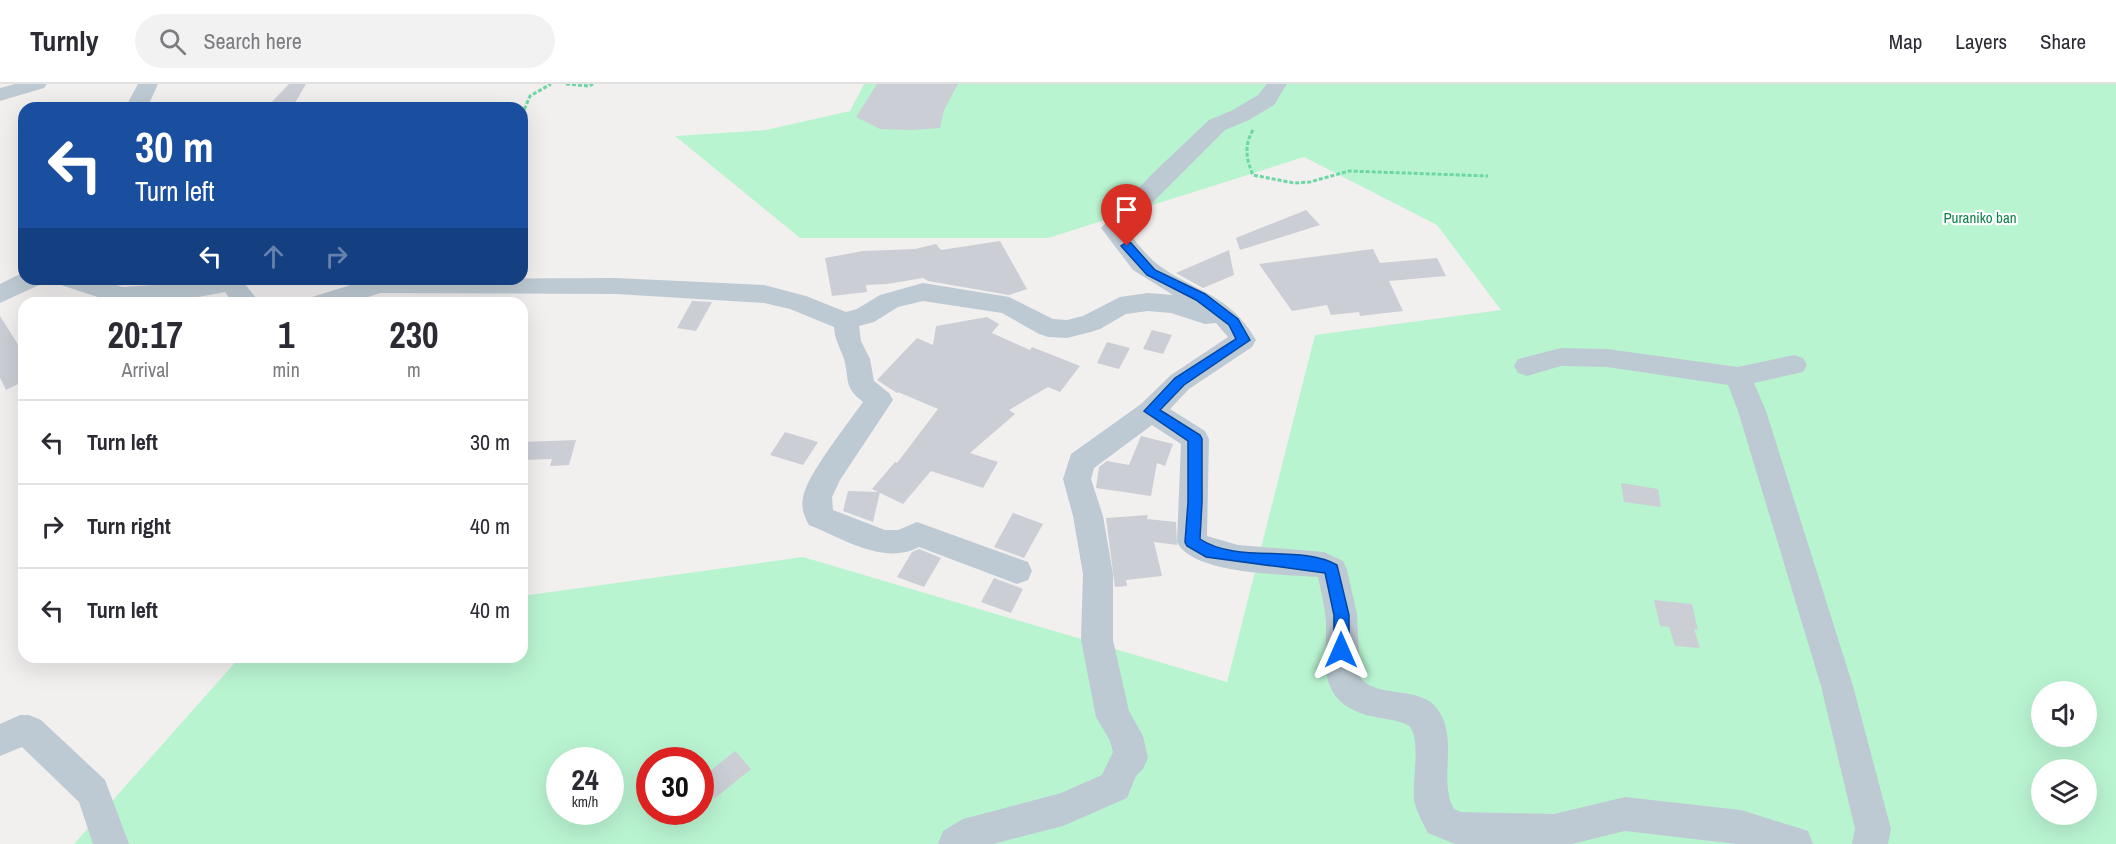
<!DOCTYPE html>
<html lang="en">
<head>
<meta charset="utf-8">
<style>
  :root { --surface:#fff; --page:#f2f2f3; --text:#2b2b33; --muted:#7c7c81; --line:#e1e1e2 }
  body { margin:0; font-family:"Archivo Narrow",sans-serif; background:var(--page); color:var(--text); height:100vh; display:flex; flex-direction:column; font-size:22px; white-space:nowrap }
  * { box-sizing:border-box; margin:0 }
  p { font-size:20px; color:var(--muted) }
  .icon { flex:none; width:33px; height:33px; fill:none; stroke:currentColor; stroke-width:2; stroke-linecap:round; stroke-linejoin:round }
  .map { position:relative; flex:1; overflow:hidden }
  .drawer { position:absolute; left:18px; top:213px; width:510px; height:366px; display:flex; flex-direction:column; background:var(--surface); border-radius:18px; box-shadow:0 6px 24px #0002 }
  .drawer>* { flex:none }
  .guide { position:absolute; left:18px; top:18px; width:510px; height:183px; border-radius:18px; box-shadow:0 6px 24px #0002; background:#1a4fa0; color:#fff; overflow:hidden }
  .buttons { position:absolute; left:2031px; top:597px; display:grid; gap:12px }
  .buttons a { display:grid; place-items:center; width:66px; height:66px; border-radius:50%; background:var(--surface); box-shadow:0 6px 24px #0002; font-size:30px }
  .speed { position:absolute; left:546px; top:663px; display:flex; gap:12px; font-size:30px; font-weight:700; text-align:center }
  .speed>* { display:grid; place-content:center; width:78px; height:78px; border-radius:50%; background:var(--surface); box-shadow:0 6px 24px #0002; line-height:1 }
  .speed small { font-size:15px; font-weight:400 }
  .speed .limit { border:9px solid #d22; background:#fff; color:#111 }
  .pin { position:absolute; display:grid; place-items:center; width:51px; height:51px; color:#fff; margin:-62px -26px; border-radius:50% 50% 50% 0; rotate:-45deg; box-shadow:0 0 6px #0007 }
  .pin .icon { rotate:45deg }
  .me { position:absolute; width:66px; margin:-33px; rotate:0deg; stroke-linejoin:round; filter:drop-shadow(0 0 4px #0008) }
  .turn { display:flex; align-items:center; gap:21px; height:126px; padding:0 18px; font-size:27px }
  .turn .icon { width:78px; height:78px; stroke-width:2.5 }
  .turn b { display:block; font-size:42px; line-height:51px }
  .lanes { display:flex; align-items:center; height:57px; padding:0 18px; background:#0003; justify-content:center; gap:30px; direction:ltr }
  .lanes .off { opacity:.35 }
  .eta { display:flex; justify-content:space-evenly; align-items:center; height:102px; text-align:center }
  .eta b { font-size:36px; font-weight:800; line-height:42px }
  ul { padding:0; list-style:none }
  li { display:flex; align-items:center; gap:18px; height:84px; padding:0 18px; border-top:2px solid var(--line) }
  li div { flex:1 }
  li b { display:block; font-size:22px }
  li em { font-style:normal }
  header { display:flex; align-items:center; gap:36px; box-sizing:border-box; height:84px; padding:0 30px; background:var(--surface); border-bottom:2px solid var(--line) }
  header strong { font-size:28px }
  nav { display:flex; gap:33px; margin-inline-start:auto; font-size:21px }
  .search { width:420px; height:54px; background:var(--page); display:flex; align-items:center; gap:15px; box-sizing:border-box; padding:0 21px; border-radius:33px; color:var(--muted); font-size:22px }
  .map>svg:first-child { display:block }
</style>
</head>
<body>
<header>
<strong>Turnly</strong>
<div class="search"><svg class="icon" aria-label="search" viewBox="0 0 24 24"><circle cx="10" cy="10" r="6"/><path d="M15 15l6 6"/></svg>Search here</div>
<nav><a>Map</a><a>Layers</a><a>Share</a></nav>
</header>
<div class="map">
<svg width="2116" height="760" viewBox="0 0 2116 760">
  <rect width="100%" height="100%" fill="#f2efef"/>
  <path fill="#b9f4d1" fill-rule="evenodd" d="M864,0H2116V760H74L240,573H522V512L803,473L1227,598L1315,251L1501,226L1437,141L1304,73L1048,154H800L675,52L766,46L850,27ZM2042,608H2086V652H2042ZM560,676H610V728H560ZM650,676H700V728H650ZM2042,686H2086V730H2042Z"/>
  <g fill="#cbced5">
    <path d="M289,0H306L292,24H266Z"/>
    <path d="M877,0H958L944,26L940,44L912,46L880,45L856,33Z"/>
    <path d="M1306,126L1320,141L1240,166L1236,154Z"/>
    <path d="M1000,157L1027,205L1009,211L928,197L923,194L887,200L866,201L867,208L832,212L825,174L863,167L915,165L936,160L941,166Z"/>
    <path d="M1373,165L1380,179L1437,174L1446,192L1389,197L1403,227L1360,232L1359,228L1331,231L1327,221L1292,227L1259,180Z"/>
    <path d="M1229,166L1234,191L1203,204L1176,189Z"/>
    <path d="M692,217L712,218L696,247L677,244Z"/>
    <path d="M0,232L24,270V297L6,306L0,294Z"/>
    <path d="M987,233L999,240L992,249L1030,266L1032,263L1080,282L1060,308L1048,303L1009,326L1015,330L970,369L998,378L983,404L931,387L903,420L872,405L895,378L897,379L938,325L898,308L897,309L877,296L917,254L933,261L936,242Z"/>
    <path d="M1152,246L1172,251L1163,270L1143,265Z"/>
    <path d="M1107,258L1130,264L1119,285L1097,279Z"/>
    <path d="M785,348L818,358L803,381L770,371Z"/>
    <path d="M1141,352L1173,360L1165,382L1157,379L1151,412L1096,404L1099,383L1107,377L1129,381Z"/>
    <path d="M576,356L569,381L550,382L552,375L522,376V358Z"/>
    <path d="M1621,399L1658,405L1661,423L1624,418Z"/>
    <path d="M848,407L880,408L873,438L843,427Z"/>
    <path d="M1013,429L1043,440L1024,474L994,463Z"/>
    <path d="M1148,431L1147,435L1176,438L1177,461L1154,458L1162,492L1126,496L1127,502L1115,503L1106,434Z"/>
    <path d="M919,465L941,474L924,503L897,493L912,468Z"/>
    <path d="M994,494L1023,505L1011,529L981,518Z"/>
    <path d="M1654,516L1692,520L1698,546L1694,545L1700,564L1675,562L1669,543L1660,542Z"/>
    <path d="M735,667L751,685L714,715L700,699V695Z"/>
  </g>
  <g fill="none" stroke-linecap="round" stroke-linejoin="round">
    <g stroke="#6dd7a3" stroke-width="3" stroke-dasharray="4 2" stroke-linecap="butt">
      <path d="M566,0L589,2L593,0"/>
      <path d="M522,31L530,12L551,0"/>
      <path d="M1253,46C1244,61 1246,75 1253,91L1294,99L1310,98L1349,87L1488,92"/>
    </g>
    <g fill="#becad3" fill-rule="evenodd">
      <path d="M15,0H47L44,4L0,17V4Z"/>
      <path d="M138,0H158L147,24H125Z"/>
      <path d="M1267,0H1287L1274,21L1249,36L1225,46L1126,145C1135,157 1145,170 1157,180C1196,209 1229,209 1256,256L1252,263L1189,305L1170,325L1205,347L1209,355L1207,452L1238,461L1324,468L1343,477L1347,486L1357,530L1360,593C1374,614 1417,602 1435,622C1461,652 1437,695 1454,725L1461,728L1554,730L1625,713L1741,726L1808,747L1813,760H1737L1625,747L1572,760H1455L1428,749C1423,739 1416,727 1414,716C1412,697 1421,657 1410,643C1405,636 1373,634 1363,630C1316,614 1327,578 1326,538C1325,523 1321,508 1318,493C1285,490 1193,491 1177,458L1181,360L1152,341L1094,384L1091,395L1103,432L1113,490V556L1129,627L1143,652L1148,674L1143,685L1136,692L1127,714L1063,742L993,760H938L943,747L963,735L1061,709L1102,691L1113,668L1110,657L1096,633L1081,556L1083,490L1073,432L1063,395L1071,370L1141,320L1171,291L1228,253L1216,239L1205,240L1171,229L1148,227L1126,230L1100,245L1091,248L1067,254L1048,253L1039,250L1002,229L923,217L898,223L874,238L859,242L861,257L870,275L874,297L889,309L893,316L840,396L832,413L833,426L885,446H898L917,438L1028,478L1032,487L1028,496L1017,500L919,463C884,482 842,454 809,441C804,433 801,423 803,414C805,393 849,338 863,318C843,302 850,297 844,275C840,263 835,257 834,243L790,225L764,219L616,210L380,209L350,219H308L312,213L370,195L616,194L764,201L806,212L846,228L857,225L880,211L923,199L1009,213L1053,235L1067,236L1083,232L1120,213L1148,209L1173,211L1133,186L1101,144L1151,91L1209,36L1233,26L1258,11Z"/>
      <path d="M24,188V195H42L39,201L0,219V200Z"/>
      <path d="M58,195H97L123,203L171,200L204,195H241L260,219H233L225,208L171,218L116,219L61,201Z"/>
      <path d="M1561,264L1607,265L1738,283L1794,271L1803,274L1807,281L1803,288L1754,299L1766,327L1853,602L1891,745L1888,760H1852L1855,745L1821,602L1738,327L1728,301L1607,283L1561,282L1527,292L1518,289L1514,282L1518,275Z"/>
      <path d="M20,631H29L41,636L105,696L129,760H93L79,718L22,663L0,672V640Z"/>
    </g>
  </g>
  <path fill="#046cf8" stroke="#0346a1" stroke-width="1.5" d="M1127,158L1131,159L1155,186L1205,210L1238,235L1250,256L1184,301L1160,326L1200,351L1202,355V418L1200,455C1237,480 1300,460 1337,481L1349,531V566L1347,570L1341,572L1336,570L1334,566V531L1325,489L1206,473L1187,462L1185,458L1188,418V357L1144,327L1175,294L1236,255L1229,241L1196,216L1147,191L1121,162Z"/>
  <g text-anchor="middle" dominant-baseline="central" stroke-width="4.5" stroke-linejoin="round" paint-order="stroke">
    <g font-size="15" fill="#0c8449" stroke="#fff">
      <text x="1980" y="133">Puraniko ban</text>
    </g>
  </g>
</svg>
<div class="buttons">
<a><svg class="icon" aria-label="sound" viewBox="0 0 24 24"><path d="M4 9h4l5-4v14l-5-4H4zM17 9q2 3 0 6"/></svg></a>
<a><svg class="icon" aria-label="layers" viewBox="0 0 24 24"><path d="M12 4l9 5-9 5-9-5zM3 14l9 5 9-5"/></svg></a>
</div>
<div class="speed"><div>24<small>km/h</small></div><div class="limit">30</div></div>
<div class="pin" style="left:1127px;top:162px;background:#d93025"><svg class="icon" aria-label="arrive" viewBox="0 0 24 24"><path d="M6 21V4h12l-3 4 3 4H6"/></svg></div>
<svg class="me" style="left:1341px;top:566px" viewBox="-20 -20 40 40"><path d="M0-17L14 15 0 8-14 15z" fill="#046cf8" stroke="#fff" stroke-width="4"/></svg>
<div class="guide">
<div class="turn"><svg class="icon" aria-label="left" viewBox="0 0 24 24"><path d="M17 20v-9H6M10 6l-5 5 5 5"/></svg><div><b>30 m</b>Turn left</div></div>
<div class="lanes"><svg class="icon" aria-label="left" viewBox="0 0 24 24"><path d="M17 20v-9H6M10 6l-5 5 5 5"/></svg><svg class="icon off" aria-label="ahead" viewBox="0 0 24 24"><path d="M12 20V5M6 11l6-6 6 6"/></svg><svg class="icon off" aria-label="right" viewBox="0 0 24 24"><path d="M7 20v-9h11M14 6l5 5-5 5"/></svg></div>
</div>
<section class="drawer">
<div class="eta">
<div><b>20:17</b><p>Arrival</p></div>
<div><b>1</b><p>min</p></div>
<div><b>230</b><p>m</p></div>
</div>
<ul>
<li><svg class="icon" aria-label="left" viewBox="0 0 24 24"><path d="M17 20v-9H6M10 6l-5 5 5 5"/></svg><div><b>Turn left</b></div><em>30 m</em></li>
<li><svg class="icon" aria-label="right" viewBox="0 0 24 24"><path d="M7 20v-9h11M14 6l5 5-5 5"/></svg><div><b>Turn right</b></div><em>40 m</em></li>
<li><svg class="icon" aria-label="left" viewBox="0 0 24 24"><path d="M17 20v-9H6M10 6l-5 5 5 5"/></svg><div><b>Turn left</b></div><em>40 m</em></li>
</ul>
</section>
</div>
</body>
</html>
